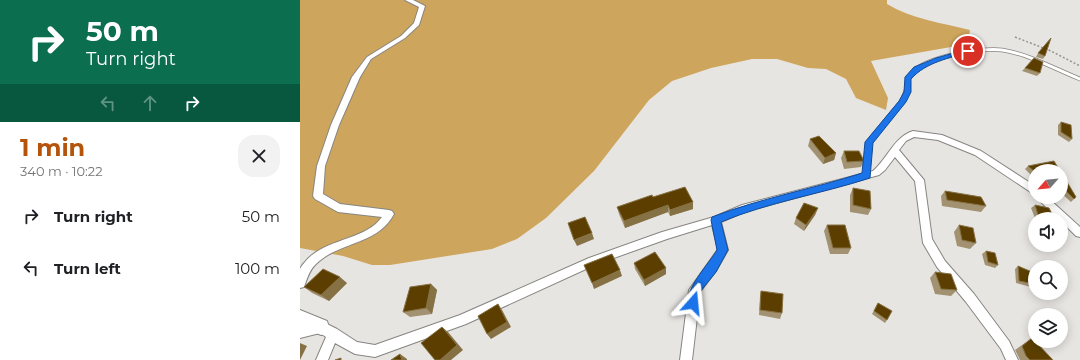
<!DOCTYPE html>
<html lang="en">
<head>
<meta charset="utf-8">
<style>
  :root { --surface:#fff; --page:#f2f2f2; --text:#202124; --muted:#757577; --accent:#b45309 }
  body { margin:0; font-family:Montserrat,sans-serif; background:var(--page); color:var(--text); height:100vh; display:flex; flex-direction:column; font-size:15px; white-space:nowrap }
  * { box-sizing:border-box; margin:0 }
  p { font-size:13px; color:var(--muted) }
  .icon { flex:none; width:22px; height:22px; fill:none; stroke:currentColor; stroke-width:2; stroke-linecap:round; stroke-linejoin:round }
  .map { position:relative; flex:1; overflow:hidden }
  .details { display:flex; flex-direction:column; background:var(--surface); width:300px }
  .details>* { flex:none }
  .banner { background:#0b6e4f; color:#fff; overflow:hidden }
  .needle { width:26px; rotate:243deg }
  .tools { position:absolute; left:728px; top:164px; display:grid; gap:8px }
  .tools a { display:grid; place-items:center; width:40px; height:40px; border-radius:50%; background:var(--surface); box-shadow:0 2px 10px #0003; font-size:20px }
  .pin { position:absolute; display:grid; place-items:center; width:34px; height:34px; color:#fff; margin:-17px; border:2px solid #fff; border-radius:50%; box-shadow:0 1px 4px #0007 }
  .me { position:absolute; width:44px; margin:-22px; rotate:18deg; stroke-linejoin:round; filter:drop-shadow(0 0 3px #0008) }
  .turn { display:flex; align-items:center; gap:14px; height:84px; padding:0 20px; font-size:18px }
  .turn .icon { width:52px; height:52px; stroke-width:2.5 }
  .turn b { display:block; font-size:28px; line-height:34px }
  .lanes { display:flex; align-items:center; height:38px; padding:0 20px; background:#0003; justify-content:center; gap:20px; direction:ltr }
  .lanes .off { opacity:.35 }
  .round { display:grid; place-items:center; flex:none; width:42px; height:42px; border-radius:16px; background:var(--page) }
  .head { display:flex; align-items:center; justify-content:space-between; height:68px; padding:0 20px }
  h1 { font-size:24px; font-weight:700; line-height:30px; color:var(--accent) }
  ul { padding:0; list-style:none }
  li { display:flex; align-items:center; gap:12px; height:52px; padding:0 20px }
  li div { flex:1 }
  li b { display:block; font-size:15px }
  li em { font-style:normal }
  main { display:flex; flex:1; min-height:0 }
  .map>svg:first-child { display:block }
</style>
</head>
<body>
<main>
<section class="details">
<div class="banner">
<div class="turn"><svg class="icon" aria-label="right" viewBox="0 0 24 24"><path d="M7 20v-9h11M14 6l5 5-5 5"/></svg><div><b>50 m</b>Turn right</div></div>
<div class="lanes"><svg class="icon off" aria-label="left" viewBox="0 0 24 24"><path d="M17 20v-9H6M10 6l-5 5 5 5"/></svg><svg class="icon off" aria-label="ahead" viewBox="0 0 24 24"><path d="M12 20V5M6 11l6-6 6 6"/></svg><svg class="icon" aria-label="right" viewBox="0 0 24 24"><path d="M7 20v-9h11M14 6l5 5-5 5"/></svg></div>
</div>
<div class="head"><div><h1>1 min</h1><p>340 m · 10:22</p></div><a class="round"><svg class="icon" aria-label="close" viewBox="0 0 24 24"><path d="M6 6l12 12M18 6L6 18"/></svg></a></div>
<ul>
<li><svg class="icon" aria-label="right" viewBox="0 0 24 24"><path d="M7 20v-9h11M14 6l5 5-5 5"/></svg><div><b>Turn right</b></div><em>50 m</em></li>
<li><svg class="icon" aria-label="left" viewBox="0 0 24 24"><path d="M17 20v-9H6M10 6l-5 5 5 5"/></svg><div><b>Turn left</b></div><em>100 m</em></li>
</ul>
</section>
<div class="map">
<svg width="780" height="360" viewBox="0 0 780 360">
  <rect width="100%" height="100%" fill="#e7e5e2"/>
  <path fill="#cea55c" d="M0,0H587V4C612,19 642,23 670,30L668,41L651,47L571,61L588,98L586,110L556,98L546,79L526,69L508,68L477,59H452L411,68L372,81L349,100L294,171L246,218L217,239L192,249L90,265H72L43,256L0,248Z"/>
  <g fill="none" stroke-linecap="round" stroke-linejoin="round">
    <defs>
      <path id="lane-far1" d="M607,91C607,87 607,82 608,79C615,57 682,47 702,50C729,54 755,69 780,79"/>
      <path id="lane" d="M567,175L569,142L602,102L607,90"/>
      <g id="street">
        <path d="M105,0H113L125,6L119,25L105,38L71,59L60,77L39,125L25,166L23,194L40,204L89,210L92,211L94,214C77,246 38,241 15,265C9,271 7,279 4,287L0,288C0,282 0,275 0,269C1,267 3,264 5,262C24,238 65,241 82,217L38,212L15,199L13,196L17,166L31,125L52,77L67,57L101,36L114,23L119,7Z"/>
        <path d="M613,131L642,135L681,151L735,186V195L675,155L638,140L614,137L606,141L599,150L624,180L632,239L645,261L674,294L709,341L718,360H706L701,349L666,302L637,267L623,243L615,181L595,157L585,170L579,175L444,212L421,222L428,250L416,271L400,292L392,360H380L389,290L418,249L412,225L367,239L297,264L166,324L75,357L55,354L35,343L28,360H16L26,337L20,333L0,338V326L21,321L37,329L57,342L75,345L160,315L289,258L362,232L414,217L442,205L573,171C588,158 594,137 613,131Z"/>
        <path d="M736,197H747L780,227V237L776,236L761,221V219H758Z"/>
      </g>
      <path id="secondary" d="M0,310L27,321L29,327L27,333L21,335L0,326Z"/>
    </defs>
    <use href="#lane-far1" stroke="#878581" stroke-width="4.5"/>
    <use href="#lane" stroke="#878581" stroke-width="6"/>
    <use href="#street" stroke="#878581" stroke-width="2"/>
    <use href="#secondary" stroke="#878581" stroke-width="2"/>
    <path stroke="#949391" stroke-width="1.5" stroke-dasharray="2 2" stroke-linecap="butt" d="M715,37L751,51L780,66"/>
    <use href="#lane-far1" stroke="#fff" stroke-width="3"/>
    <use href="#lane" stroke="#fff" stroke-width="4"/>
    <use href="#street" fill="#fff" fill-rule="evenodd"/>
    <use href="#secondary" fill="#fff" fill-rule="evenodd"/>
  </g>
  <g fill="#a29271">
    <path d="M738,53L745,56L743,59L736,57Z"/>
    <path d="M725,68L740,73L737,76L722,71Z"/>
    <path d="M761,122L772,139L769,142L758,135V125Z"/>
    <path d="M510,139L536,153L534,160L523,164L508,146Z"/>
    <path d="M544,151L564,161L561,167L544,169L541,158Z"/>
    <path d="M728,166L735,171V178H734L725,169Z"/>
    <path d="M761,172L776,197L771,202L761,193Z"/>
    <path d="M553,188L571,209L568,215L550,212V195Z"/>
    <path d="M645,191L686,206L681,212L642,206L641,196Z"/>
    <path d="M353,197L393,202V209L370,216L368,212L325,228L319,214L317,207Z"/>
    <path d="M735,205L754,218L752,219H739L735,218L731,208Z"/>
    <path d="M518,208L515,215L504,231L494,224L496,218Z"/>
    <path d="M527,225L551,248L548,254H530L524,231Z"/>
    <path d="M659,225L676,243L670,249L657,246L654,232Z"/>
    <path d="M686,251L698,265L695,268L685,265L682,254Z"/>
    <path d="M334,263L366,274L345,286L335,269Z"/>
    <path d="M718,266L735,284L731,287L716,283L715,269Z"/>
    <path d="M635,272L657,290L651,296L635,294L630,278Z"/>
    <path d="M47,283L29,301L12,293L4,287Z"/>
    <path d="M131,284L137,290L132,314L110,317L103,312Z"/>
    <path d="M461,291L482,313L480,319L459,315L460,296Z"/>
    <path d="M578,303L587,320L585,323L572,314Z"/>
    <path d="M732,338L753,360H720L715,350Z"/>
  </g>
  <g fill="#867144">
    <path d="M536,153L534,160L523,164L525,158Z"/>
    <path d="M393,202V209L370,216V210Z"/>
    <path d="M368,205V212L325,228L324,221Z"/>
    <path d="M518,208L515,215L504,231L506,225Z"/>
    <path d="M292,233L294,239L277,246L274,240Z"/>
    <path d="M366,268V274L345,286L344,280Z"/>
    <path d="M320,270L322,276L294,289L292,283Z"/>
    <path d="M40,277L47,283L29,301L21,295Z"/>
    <path d="M131,284L137,290L132,314L126,308Z"/>
    <path d="M198,304L202,310L211,327L191,339L187,334Z"/>
    <path d="M142,327L148,332L163,350L151,360H140Z"/>
    <path d="M0,343L7,346L0,360Z"/>
    <path d="M100,354L107,359V360H102Z"/>
  </g>
  <g fill="#5c3f00" stroke="#867144">
    <path d="M751,38L745,56L738,53Z"/>
    <path d="M734,58L743,62L740,73L725,68Z"/>
    <path d="M761,122L771,125L772,139L761,132Z"/>
    <path d="M519,136L536,153L525,158L510,139Z"/>
    <path d="M544,151H559L564,161L547,162Z"/>
    <path d="M754,161L760,171H735V172L728,166Z"/>
    <path d="M761,172L776,197L774,199L761,186Z"/>
    <path d="M385,187L393,202L370,210L368,205L324,221L317,207L352,195L353,197Z"/>
    <path d="M553,188L570,191L571,209L553,205Z"/>
    <path d="M645,191L681,197L686,206L647,200Z"/>
    <path d="M504,203L518,208L506,225L496,218Z"/>
    <path d="M735,205L749,208L754,218L738,215Z"/>
    <path d="M285,217L292,233L274,240L268,223Z"/>
    <path d="M527,225H545L551,248H533Z"/>
    <path d="M659,225L673,228L676,243L662,240Z"/>
    <path d="M686,251L695,253L698,265L688,262Z"/>
    <path d="M355,252L366,268L344,280L334,263Z"/>
    <path d="M312,254L320,270L292,283L284,265Z"/>
    <path d="M718,266L732,272L735,284L719,281Z"/>
    <path d="M23,269L40,277L21,295L4,287Z"/>
    <path d="M635,272L651,274L657,290L641,289Z"/>
    <path d="M131,284L126,308L103,312L110,287Z"/>
    <path d="M461,291L483,294L482,313L460,310Z"/>
    <path d="M578,303L592,311L587,320L574,311Z"/>
    <path d="M198,304L207,322L187,334L178,316Z"/>
    <path d="M142,327L157,345L140,360H135L121,343Z"/>
    <path d="M732,338L753,360H730L726,356L722,346Z"/>
    <path d="M100,354L102,360H91Z"/>
    <path d="M41,358V360H35Z"/>
  </g>
  <path fill="#1a73e8" stroke="#114b97" d="M668,49L671,51L670,52C650,58 626,62 611,79V92L606,102L573,143L570,178C521,194 469,202 421,222L428,250L416,272L400,292L397,307L393,309L389,307C382,291 409,264 417,250L411,220L412,217C461,198 513,189 562,173L565,142L599,101L604,92L605,77L614,67L636,58Z"/>
</svg>
<div class="tools">
<a><svg class="needle" viewBox="-14 -14 28 28"><path d="M0-13l5 13h-10z" fill="#e53935"/><path d="M0 13l5-13h-10z" fill="#757577"/></svg></a>
<a><svg class="icon" aria-label="sound" viewBox="0 0 24 24"><path d="M4 9h4l5-4v14l-5-4H4zM17 9q2 3 0 6"/></svg></a>
<a><svg class="icon" aria-label="search" viewBox="0 0 24 24"><circle cx="10" cy="10" r="6"/><path d="M15 15l6 6"/></svg></a>
<a><svg class="icon" aria-label="layers" viewBox="0 0 24 24"><path d="M12 4l9 5-9 5-9-5zM3 14l9 5 9-5"/></svg></a>
</div>
<div class="pin" style="left:668px;top:51px;background:#d93025"><svg class="icon" aria-label="arrive" viewBox="0 0 24 24"><path d="M6 21V4h12l-3 4 3 4H6"/></svg></div>
<svg class="me" style="left:393px;top:303px" viewBox="-20 -20 40 40"><path d="M0-17L14 15 0 8-14 15z" fill="#1a73e8" stroke="#fff" stroke-width="4"/></svg>
</div>
</main>
</body>
</html>
